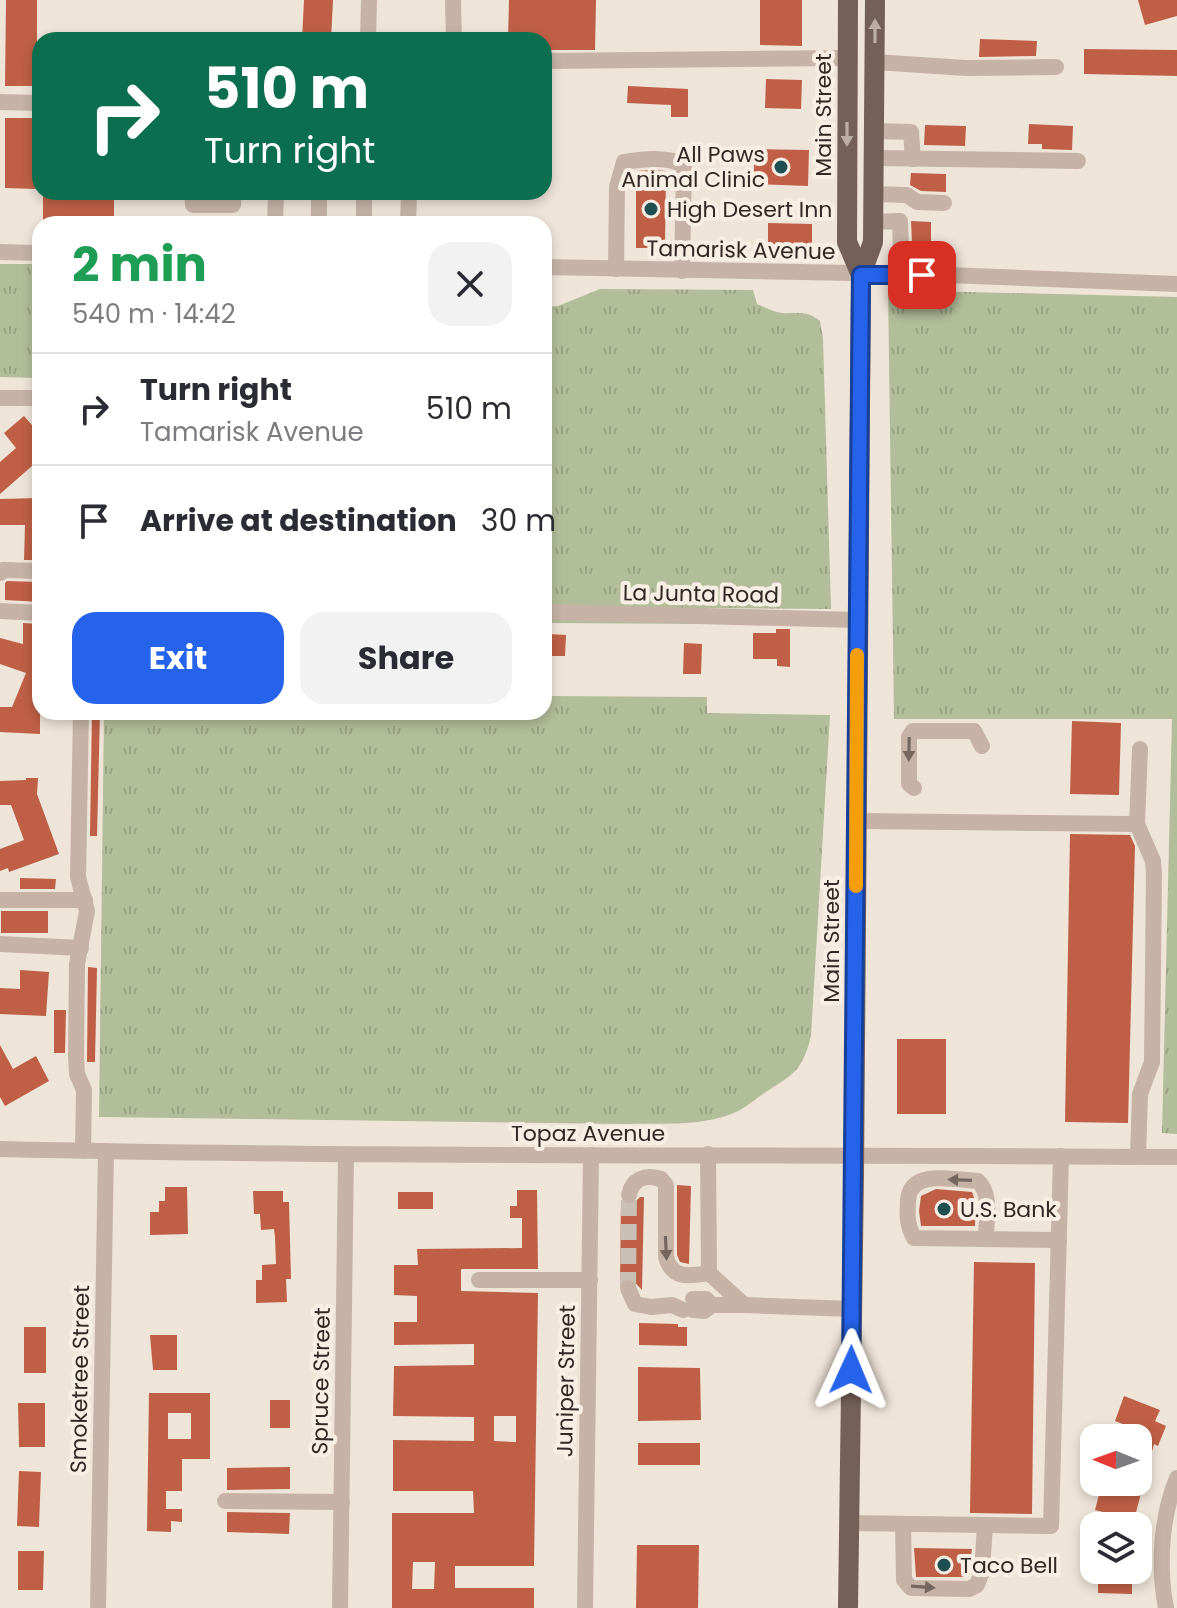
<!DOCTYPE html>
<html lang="en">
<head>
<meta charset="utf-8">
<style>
  :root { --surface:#fff; --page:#f2f2f3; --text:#2b2b33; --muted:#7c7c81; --line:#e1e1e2; --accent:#2563eb }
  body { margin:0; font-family:Poppins,sans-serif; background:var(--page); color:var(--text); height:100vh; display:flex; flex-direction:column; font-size:30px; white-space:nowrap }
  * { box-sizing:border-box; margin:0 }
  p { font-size:26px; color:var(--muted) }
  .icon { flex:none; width:44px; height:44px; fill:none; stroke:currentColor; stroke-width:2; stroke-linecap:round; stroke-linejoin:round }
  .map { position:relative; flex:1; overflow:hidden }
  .panel { position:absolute; left:32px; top:216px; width:520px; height:504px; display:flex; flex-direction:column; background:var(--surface); border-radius:24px; box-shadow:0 4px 12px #0003 }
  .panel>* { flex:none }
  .banner { position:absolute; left:32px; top:32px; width:520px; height:168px; border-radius:24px; box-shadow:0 4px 12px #0003; background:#0b6e4f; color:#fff; overflow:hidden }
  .needle { width:52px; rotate:271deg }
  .controls { position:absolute; left:1080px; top:1424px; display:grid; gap:16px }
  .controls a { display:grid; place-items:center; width:72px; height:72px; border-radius:16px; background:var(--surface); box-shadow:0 4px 12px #0003; font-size:40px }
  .pin { position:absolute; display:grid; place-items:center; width:68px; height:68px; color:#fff; margin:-34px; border-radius:16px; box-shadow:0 4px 12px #0006 }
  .me { position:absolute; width:88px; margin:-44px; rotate:1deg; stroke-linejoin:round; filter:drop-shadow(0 0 6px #0008) }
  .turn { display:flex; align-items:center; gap:28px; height:168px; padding:0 40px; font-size:36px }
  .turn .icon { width:104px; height:104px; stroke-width:2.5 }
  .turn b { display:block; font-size:56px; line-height:68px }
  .round { display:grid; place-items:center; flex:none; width:84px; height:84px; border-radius:24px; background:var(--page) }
  .summary { display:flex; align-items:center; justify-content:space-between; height:136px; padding:0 40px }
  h1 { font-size:48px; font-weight:700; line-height:60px; color:#1e9e55 }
  .cta { display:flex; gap:16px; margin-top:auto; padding:16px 40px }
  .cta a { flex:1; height:92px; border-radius:24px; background:var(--accent); color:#fff; font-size:32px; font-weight:700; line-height:92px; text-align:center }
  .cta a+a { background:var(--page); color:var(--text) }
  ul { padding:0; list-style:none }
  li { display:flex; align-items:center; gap:24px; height:112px; padding:0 40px; border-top:2px solid var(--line) }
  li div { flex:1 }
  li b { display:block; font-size:30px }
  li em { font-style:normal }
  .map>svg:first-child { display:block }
</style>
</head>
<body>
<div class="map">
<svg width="1177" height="1608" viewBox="0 0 1177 1608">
  <defs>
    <pattern id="grass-tufts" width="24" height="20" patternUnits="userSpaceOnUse" patternTransform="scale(2)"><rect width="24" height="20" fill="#b2bd99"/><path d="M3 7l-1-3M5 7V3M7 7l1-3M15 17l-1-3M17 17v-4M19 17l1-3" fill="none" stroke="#9aa284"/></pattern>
  </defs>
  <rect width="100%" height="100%" fill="#efe4d8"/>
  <g fill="url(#grass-tufts)">
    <path d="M0,264H40V378L0,377Z"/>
    <path d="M600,289L753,290L757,304C765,307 773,312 782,313C798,314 806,310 820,321L823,338L831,609L708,608V624L544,623V307L558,306Z"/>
    <path d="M888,290L1177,297V1134L1162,1133L1172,719H894Z"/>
    <path d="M544,696L707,697V713L830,715L811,1036C802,1071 795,1073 766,1092C757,1098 749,1105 740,1110C707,1127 664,1123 628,1124L99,1117L104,712H544Z"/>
  </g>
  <g fill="#bf6046" fill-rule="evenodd">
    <path d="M6,0H37V86H5Z"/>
    <path d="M304,0H333L331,40H302Z"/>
    <path d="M509,0H596L595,50H544V40H508Z"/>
    <path d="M760,0H802V46L760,45Z"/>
    <path d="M1138,0H1177V16L1145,25Z"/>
    <path d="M980,39L1037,41L1036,56L979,57Z"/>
    <path d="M1084,49L1177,50V76L1084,74Z"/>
    <path d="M766,79L802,80L801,109L765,108Z"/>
    <path d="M628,86L688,89V117H671V105L627,103Z"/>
    <path d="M5,118H37V189L5,188Z"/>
    <path d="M1029,124L1073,126L1072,150L1042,149V144H1028Z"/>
    <path d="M925,125L966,126L965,146L924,145Z"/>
    <path d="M754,149L809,150L808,186L754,184Z"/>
    <path d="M654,170L666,171L665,248H636V171Z"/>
    <path d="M911,173L946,174V192L921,191L910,185Z"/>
    <rect x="43" y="194" width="71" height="30"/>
    <path d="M911,221L931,222V243L912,242Z"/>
    <path d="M768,223L812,224V256L768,255Z"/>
    <path d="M24,416L40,434V459L0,494V462L16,448L4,433Z"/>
    <path d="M40,498V560H24L25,525H0V499Z"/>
    <path d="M7,581L40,582V602L5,600V583Z"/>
    <path d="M23,623L40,624V734L0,732V707H12L26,673L0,664V638L23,644Z"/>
    <path d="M776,629H790V667L777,666V659H753V633H776Z"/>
    <path d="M548,634L566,635L565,656H547Z"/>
    <path d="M684,643L702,644L701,674H683Z"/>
    <path d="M92,712H100L97,836H90Z"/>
    <path d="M1072,721L1121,723L1119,795L1070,794Z"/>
    <path d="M26,778H38L37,794L59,854L9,872L8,868L0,871V849L24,840L11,805H0V781L26,780Z"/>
    <path d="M1070,834L1130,835L1135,846L1128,1123L1065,1122Z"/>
    <path d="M20,878L56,879L55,889H20Z"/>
    <rect x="1" y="911" width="47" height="22"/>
    <path d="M88,967L97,968L95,1062H87Z"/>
    <path d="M20,970L49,972L46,1016L0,1014V988L20,989Z"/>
    <path d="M54,1010H66L65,1053H54Z"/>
    <rect x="897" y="1039" width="49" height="75"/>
    <path d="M0,1045L13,1069L36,1056L49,1081L5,1106L0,1097Z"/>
    <path d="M677,1185L691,1186L689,1264L680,1262L677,1255Z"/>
    <path d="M165,1187H187L188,1234L150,1235V1212H159V1201H165Z"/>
    <path d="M936,1189L972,1192L976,1203L975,1226H921L919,1211L921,1196Z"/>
    <path d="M517,1190H537L538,1269H461V1291L538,1293L534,1566H455V1588H534V1608H392V1513H474L473,1491H393V1440L474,1441V1417L393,1416L394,1366L474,1365V1344L394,1345V1322H417V1296L394,1295V1265H418L417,1249L522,1248V1218H510V1206H517ZM494,1416H516V1442L494,1441ZM413,1562H435L434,1589H412Z"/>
    <path d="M253,1191H283V1202H289L291,1279H286L287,1302L256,1303V1280H262V1265L276,1264L275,1237L274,1229L261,1230L260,1214H254Z"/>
    <rect x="398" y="1192" width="35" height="17"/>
    <path d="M640,1197H644L642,1290L630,1277L620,1281L621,1202L632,1205Z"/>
    <path d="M974,1262L1035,1263L1032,1514L970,1513Z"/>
    <path d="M639,1323L678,1324V1327H687V1346L639,1345Z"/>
    <rect x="24" y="1327" width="22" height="46"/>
    <path d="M150,1335H177V1370H153Z"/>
    <path d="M638,1367L700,1368L701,1420L638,1421Z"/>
    <path d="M149,1393H210V1459H182V1491H166V1509H182V1522L171,1521V1532L147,1531ZM168,1413H191V1439H168Z"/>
    <path d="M1124,1396L1160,1410L1155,1421L1166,1426L1158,1446L1154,1444L1134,1520L1095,1510L1102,1483L1127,1489L1129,1483L1138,1486V1430L1115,1421Z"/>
    <rect x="270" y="1400" width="20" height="28"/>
    <path d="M18,1403H45V1447H19Z"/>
    <rect x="638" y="1443" width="62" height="22"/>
    <path d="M290,1467V1489L227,1490V1468Z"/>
    <path d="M19,1471L41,1472L39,1527L17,1526Z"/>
    <path d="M227,1512L290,1513L289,1534L227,1532Z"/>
    <path d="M637,1545H699L698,1608H636Z"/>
    <path d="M914,1548L972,1549L968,1577H916Z"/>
    <path d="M18,1551H44L43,1590H18Z"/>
    <path d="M1098,1570H1127V1582H1132V1594L1098,1593Z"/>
  </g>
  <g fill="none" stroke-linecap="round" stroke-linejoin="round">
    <path stroke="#c9bfb4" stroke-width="16" stroke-dasharray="16 8" stroke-linecap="butt" d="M628,1288L629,1195"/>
    <g stroke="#c6b3a5" stroke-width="16">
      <path d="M453,0L454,40"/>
      <path d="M368,40L369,0"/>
      <path d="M544,61L847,58"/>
      <path d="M875,62L966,68L1056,67"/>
      <path d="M0,102L40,103"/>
      <path d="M874,131L911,132L913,159"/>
      <path d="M874,158L1078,161"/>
      <path d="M192,192L193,205H233L234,192"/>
      <path d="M874,194L907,195L917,202L944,203"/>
      <path d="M873,222L900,221L901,252L946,255L948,257V275"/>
      <path d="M275,224L276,192"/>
      <path d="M319,224V192"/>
      <path d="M364,224V192"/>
      <path d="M408,224L409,192"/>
      <path d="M0,252L40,253"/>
      <path d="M544,267L948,275L1177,284"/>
      <path d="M616,269L617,187L624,162C643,159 666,156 684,165L682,271"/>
      <path d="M0,398H40"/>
      <path d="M0,573L3,570L40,571"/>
      <path d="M0,611L40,613"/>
      <path d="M544,612L857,620"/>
      <path d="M81,712L78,877L87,911L77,964L76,1056L77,1074L84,1090L83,1151"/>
      <path d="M914,788L909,784V737L913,731H974L982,746"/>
      <path d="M856,821L1137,824"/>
      <path d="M0,900H85"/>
      <path d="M0,944L81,948"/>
      <path d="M0,1149C392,1158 785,1154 1177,1157"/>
      <path d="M708,1154L709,1273L744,1305"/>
      <path d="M1138,1156L1140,1094L1152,1062L1154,875L1153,861L1137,824L1140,749"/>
      <path d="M629,1195C632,1179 645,1174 661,1179L666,1185V1257C672,1280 690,1276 709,1273"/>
      <path d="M986,1238C986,1220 992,1194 978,1181C955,1180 910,1168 908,1201C907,1216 907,1225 914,1238L1059,1240"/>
      <path d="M479,1280H590"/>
      <path d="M628,1288L635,1304L651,1307L672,1305L683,1310"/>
      <path d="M693,1299H706L712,1305"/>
      <path d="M693,1310L704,1311L712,1305H744L852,1309"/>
      <path d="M225,1501L342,1502"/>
      <path d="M849,1523L1051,1526L1061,1156"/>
      <path d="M903,1524L904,1580L911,1588L969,1589L977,1585L982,1572L985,1525"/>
      <path d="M98,1608L106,1151"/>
      <path d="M340,1608L346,1155"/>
      <path d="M585,1608L591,1155"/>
      <path d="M1166,1608C1158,1568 1161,1516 1177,1478"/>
    </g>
    <g stroke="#746057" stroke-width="20">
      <path d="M848,0L847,242L861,275"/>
      <path d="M848,1608L854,1174L861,275L873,242L875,0"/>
    </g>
  </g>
  <defs><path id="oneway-solid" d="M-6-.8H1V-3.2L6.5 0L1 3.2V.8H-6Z" transform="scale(2)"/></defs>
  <g fill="#bcaea5">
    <use href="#oneway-solid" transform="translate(875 31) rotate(-90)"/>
    <use href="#oneway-solid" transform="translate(847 134) rotate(90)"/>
  </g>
  <g fill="#75675f">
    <use href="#oneway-solid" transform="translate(909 749) rotate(91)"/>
    <use href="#oneway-solid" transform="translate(960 1180) rotate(-178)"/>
    <use href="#oneway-solid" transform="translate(666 1248) rotate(87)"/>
    <use href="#oneway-solid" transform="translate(923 1587) rotate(4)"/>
  </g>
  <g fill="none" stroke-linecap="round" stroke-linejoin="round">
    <defs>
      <path id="route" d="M851,1370L861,275H922"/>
    </defs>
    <use href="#route" stroke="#184099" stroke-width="20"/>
    <use href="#route" stroke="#2563eb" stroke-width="14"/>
    <path stroke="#f59e0b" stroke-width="14" d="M856,886L857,655"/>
  </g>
  <g fill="#1e4f51" stroke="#f7eee4" stroke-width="3">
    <circle cx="781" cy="167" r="8"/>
    <circle cx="651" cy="209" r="8"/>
    <circle cx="944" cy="1209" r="8"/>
    <circle cx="944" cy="1565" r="8"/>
  </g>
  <g text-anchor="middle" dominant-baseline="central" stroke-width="8" stroke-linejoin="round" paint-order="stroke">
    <g font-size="22" fill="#322926" stroke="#f7eee4">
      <text transform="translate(823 115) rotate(-90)">Main Street</text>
      <text transform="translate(741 250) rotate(1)">Tamarisk Avenue</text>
      <text transform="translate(701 594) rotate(1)">La Junta Road</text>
      <text transform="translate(831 941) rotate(-90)">Main Street</text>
      <text x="588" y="1133">Topaz Avenue</text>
      <text transform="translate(80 1379) rotate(-89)">Smoketree Street</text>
      <text transform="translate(321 1381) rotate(-89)">Spruce Street</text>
      <text transform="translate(566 1381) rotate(-89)">Juniper Street</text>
    </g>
    <g font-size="22" fill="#322926" stroke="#f7eee4" text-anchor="start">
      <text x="765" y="154" text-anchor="end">All Paws<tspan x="765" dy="25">Animal Clinic</tspan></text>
      <text x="667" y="209">High Desert Inn</text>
      <text x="960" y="1209">U.S. Bank</text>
      <text x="960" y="1565">Taco Bell</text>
    </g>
  </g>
</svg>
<div class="controls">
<a><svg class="needle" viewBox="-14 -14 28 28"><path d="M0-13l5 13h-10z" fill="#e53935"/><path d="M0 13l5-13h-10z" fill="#7c7c81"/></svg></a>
<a><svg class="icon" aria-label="layers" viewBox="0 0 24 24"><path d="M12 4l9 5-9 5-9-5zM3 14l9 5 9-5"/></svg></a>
</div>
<div class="pin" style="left:922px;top:275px;background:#d93025"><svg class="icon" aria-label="arrive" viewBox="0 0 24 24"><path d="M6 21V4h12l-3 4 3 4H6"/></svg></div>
<svg class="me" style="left:851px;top:1370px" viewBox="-20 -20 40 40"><path d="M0-17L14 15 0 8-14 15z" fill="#2563eb" stroke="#fff" stroke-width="4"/></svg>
<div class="banner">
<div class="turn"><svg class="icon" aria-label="right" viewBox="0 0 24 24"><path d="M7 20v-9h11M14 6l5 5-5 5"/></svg><div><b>510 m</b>Turn right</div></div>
</div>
<section class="panel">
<div class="summary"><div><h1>2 min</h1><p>540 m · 14:42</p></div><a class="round"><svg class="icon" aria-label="close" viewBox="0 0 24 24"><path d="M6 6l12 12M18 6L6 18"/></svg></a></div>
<ul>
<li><svg class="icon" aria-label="right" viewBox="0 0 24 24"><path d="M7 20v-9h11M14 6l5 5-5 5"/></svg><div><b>Turn right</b><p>Tamarisk Avenue</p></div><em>510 m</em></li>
<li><svg class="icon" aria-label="arrive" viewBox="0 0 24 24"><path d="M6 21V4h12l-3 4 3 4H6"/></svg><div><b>Arrive at destination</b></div><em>30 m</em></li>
</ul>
<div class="cta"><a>Exit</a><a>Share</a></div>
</section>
</div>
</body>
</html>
